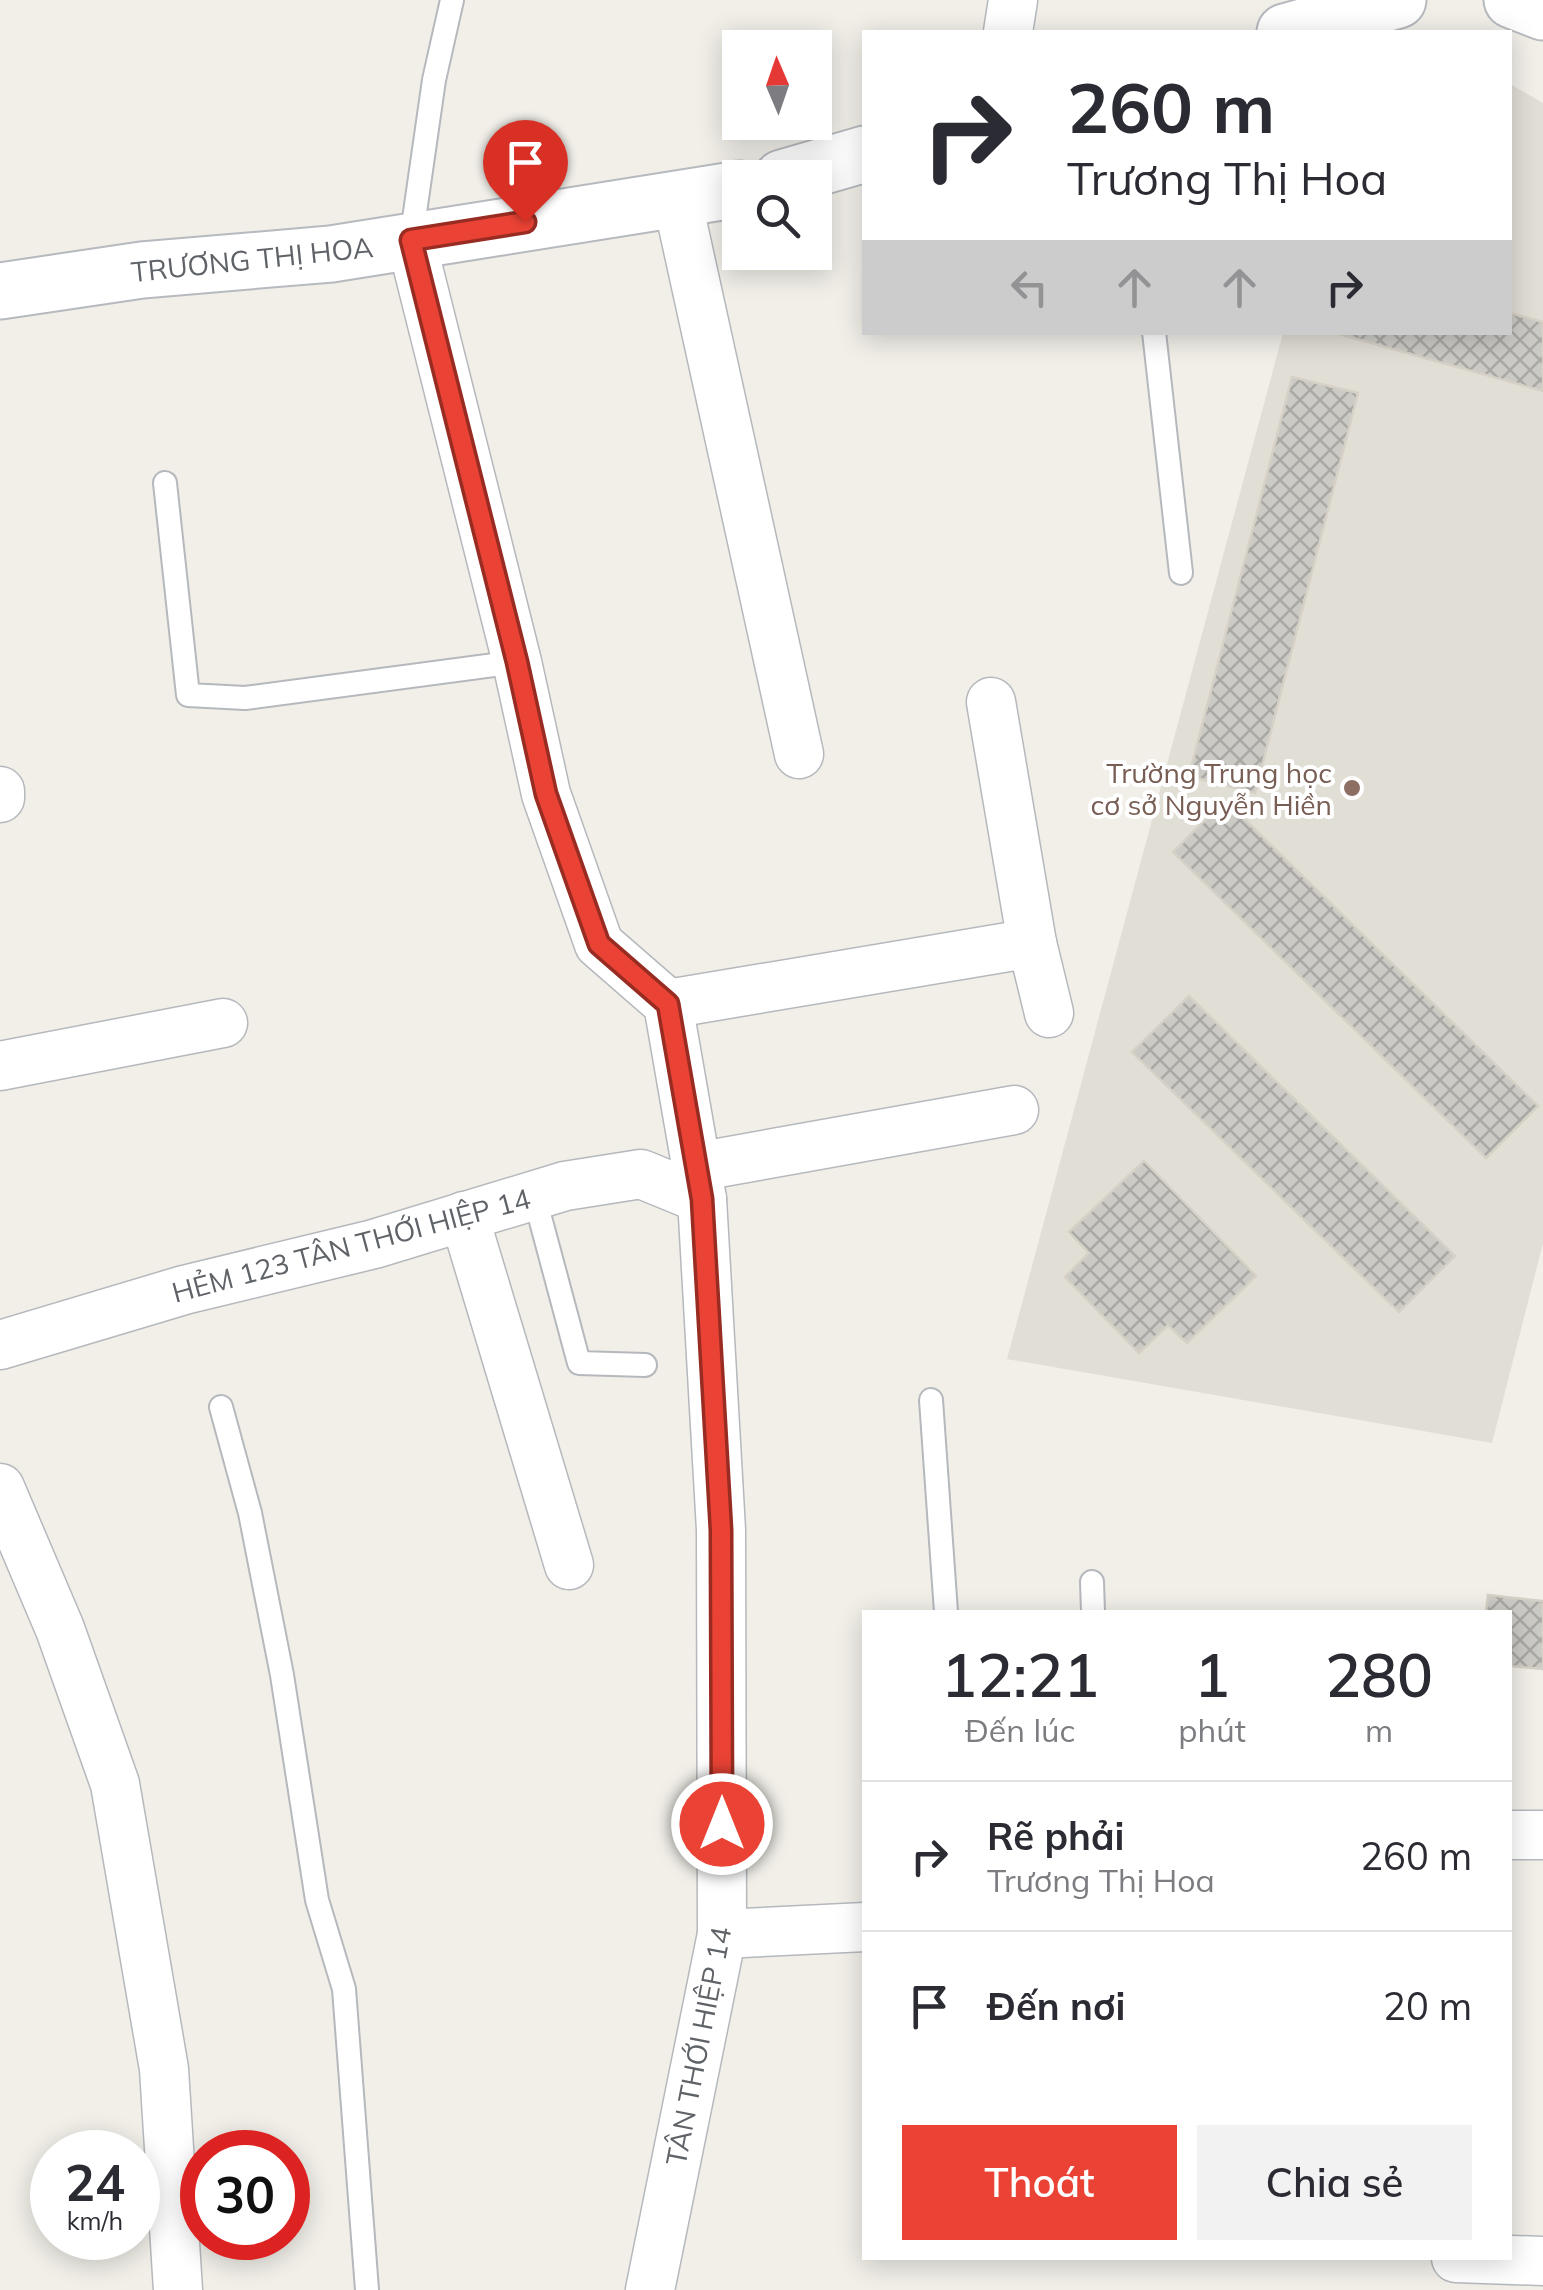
<!DOCTYPE html>
<html lang="vi">
<head>
<meta charset="utf-8">
<style>
  :root { --surface:#fff; --page:#f2f2f3; --text:#2b2b33; --muted:#7c7c81; --line:#e1e1e2; --accent:#ea4335 }
  body { margin:0; font-family:Mulish,sans-serif; background:var(--page); color:var(--text); height:100vh; display:flex; flex-direction:column; font-size:38px; white-space:nowrap }
  * { box-sizing:border-box; margin:0 }
  p { font-size:32px; color:var(--muted) }
  .icon { flex:none; width:55px; height:55px; fill:none; stroke:currentColor; stroke-width:2; stroke-linecap:round; stroke-linejoin:round }
  .map { position:relative; flex:1; overflow:hidden }
  .side { position:absolute; left:862px; top:1610px; width:650px; height:650px; display:flex; flex-direction:column; background:var(--surface); border-radius:0px; box-shadow:0 5px 25px #0003 }
  .side>* { flex:none }
  .banner { position:absolute; left:862px; top:30px; width:650px; height:305px; border-radius:0px; box-shadow:0 5px 25px #0003; background:#fff; color:var(--text); overflow:hidden }
  .needle { width:65px; rotate:358deg }
  .controls { position:absolute; left:722px; top:30px; display:grid; gap:20px }
  .controls a { display:grid; place-items:center; width:110px; height:110px; border-radius:0px; background:var(--surface); box-shadow:0 5px 25px #0003; font-size:50px }
  .speed { position:absolute; left:30px; top:2130px; display:flex; gap:20px; font-size:50px; font-weight:700; text-align:center }
  .speed>* { display:grid; place-content:center; width:130px; height:130px; border-radius:50%; background:var(--surface); box-shadow:0 5px 25px #0003; line-height:1 }
  .speed small { font-size:25px; font-weight:400 }
  .speed .limit { border:15px solid #d22; background:#fff; color:#111 }
  .pin { position:absolute; display:grid; place-items:center; width:85px; height:85px; color:#fff; margin:-102px -42px; border-radius:50% 50% 50% 0; rotate:-45deg; box-shadow:0 0 10px #0007 }
  .pin .icon { rotate:45deg }
  .me { position:absolute; width:110px; margin:-55px; rotate:0deg; stroke-linejoin:round; filter:drop-shadow(0 0 8px #0008) }
  .turn { display:flex; align-items:center; gap:35px; height:210px; padding:0 40px; font-size:45px }
  .turn .icon { width:130px; height:130px; stroke-width:2.5 }
  .turn b { display:block; font-size:70px; line-height:85px }
  .lanes { display:flex; align-items:center; height:95px; padding:0 40px; background:#0003; justify-content:center; gap:50px; direction:ltr }
  .lanes .off { opacity:.35 }
  .eta { display:flex; justify-content:space-evenly; align-items:center; height:170px; text-align:center }
  .eta b { font-size:60px; font-weight:600; line-height:70px }
  .primary-button { display:flex; gap:20px; margin-top:auto; padding:20px 40px }
  .primary-button a { flex:1; height:115px; border-radius:0px; background:var(--accent); color:#fff; font-size:40px; font-weight:600; line-height:115px; text-align:center }
  .primary-button a+a { background:var(--page); color:var(--text) }
  ul { padding:0; list-style:none }
  li { display:flex; align-items:center; gap:30px; height:150px; padding:0 40px; border-top:2px solid var(--line) }
  li div { flex:1 }
  li b { display:block; font-size:38px }
  li em { font-style:normal }
  .map>svg:first-child { display:block }
</style>
</head>
<body>
<div class="map">
<svg width="1543" height="2290" viewBox="0 0 1543 2290">
  <defs>
    <pattern id="building-cross-hatch" width="8" height="8" patternUnits="userSpaceOnUse" patternTransform="scale(2.5)"><rect width="8" height="8" fill="#cccac5"/><path d="M0 0l8 8M0 8l8-8" fill="none" stroke="#a9a8a4"/></pattern>
  </defs>
  <rect width="100%" height="100%" fill="#f1efe8"/>
  <path fill="#e1ded6" d="M1510,84L1543,103V1243L1492,1443L1007,1359L1283,333L1510,332Z"/>
  <g fill="url(#building-cross-hatch)" stroke="#d6d1c6" stroke-width="2.5">
    <path d="M1510,313L1543,322V391L1332,332H1510Z"/>
    <path d="M1292,377L1358,393L1255,793L1189,776Z"/>
    <path d="M1225,800L1538,1106L1486,1158L1173,852Z"/>
    <path d="M1189,996L1455,1256L1399,1312L1132,1052Z"/>
    <path d="M1144,1161L1256,1276L1187,1343L1168,1325L1139,1353L1065,1277L1089,1253L1069,1232Z"/>
    <path d="M1488,1595L1543,1601V1669L1510,1666V1612H1486Z"/>
  </g>
  <g fill="none" stroke-linecap="round" stroke-linejoin="round">
    <defs>
      <g id="lane">
        <path d="M411,240L434,80L452,0"/>
        <path d="M1154,332L1181,573"/>
        <path d="M165,483L188,695L245,698L517,662"/>
        <path d="M534,1195L579,1363L645,1365"/>
        <path d="M931,1400L946,1612"/>
        <path d="M221,1407L250,1513L282,1675L317,1900L344,1989L367,2290"/>
        <path d="M1092,1582L1093,1612"/>
      </g>
      <g id="street">
        <path d="M1008,32L1013,0"/>
        <path d="M677,199L799,754"/>
        <path d="M411,240L517,662L546,794L599,944L668,1004L702,1199L721,1530L722,1934L650,2290"/>
        <path d="M0,791V798"/>
        <path d="M1032,943L1049,1013"/>
        <path d="M668,1004L1032,943L991,702"/>
        <path d="M0,1066L223,1023"/>
        <path d="M696,1167L1014,1110"/>
        <path d="M464,1216L569,1565"/>
        <path d="M0,1345L184,1290L374,1244L565,1186L641,1174L702,1199"/>
        <path d="M0,1488L60,1629L115,1784L164,2069L178,2290"/>
        <path d="M1510,1835H1543"/>
        <path d="M722,1934L865,1927"/>
        <path d="M1456,2258L1543,2261"/>
      </g>
      <g id="secondary">
        <path d="M1512,0L1543,12"/>
        <path d="M1285,32L1398,0"/>
        <path d="M782,178L865,154"/>
        <path d="M0,291L142,270L331,254L740,189"/>
      </g>
    </defs>
    <use href="#lane" stroke="#b5b8bc" stroke-width="26"/>
    <use href="#street" stroke="#b5b8bc" stroke-width="51"/>
    <use href="#secondary" stroke="#b6babf" stroke-width="59"/>
    <use href="#lane" stroke="#fff" stroke-width="22"/>
    <use href="#street" stroke="#fff" stroke-width="48"/>
    <use href="#secondary" stroke="#fff" stroke-width="55"/>
  </g>
  <g fill="none" stroke-linecap="round" stroke-linejoin="round">
    <defs>
      <path id="route" d="M525,222L411,240L517,662L546,794L599,944L668,1004L702,1199L721,1530L722,1824"/>
    </defs>
    <use href="#route" stroke="#982c22" stroke-width="25"/>
    <use href="#route" stroke="#ea4335" stroke-width="18"/>
  </g>
  <circle fill="#8d6e63" stroke="#fff" stroke-width="4" cx="1352" cy="788" r="10"/>
  <g text-anchor="middle" dominant-baseline="central" stroke-width="8" stroke-linejoin="round" paint-order="stroke">
    <g font-size="28" fill="#5f6368" stroke="#fff">
      <text transform="translate(252 259) rotate(-6)">TRƯƠNG THỊ HOA</text>
      <text transform="translate(351 1245) rotate(-15)">HẺM 123 TÂN THỚI HIỆP 14</text>
      <text transform="translate(698 2046) rotate(-79)">TÂN THỚI HIỆP 14</text>
    </g>
    <g font-size="28" fill="#785e54" stroke="#fff" text-anchor="end">
      <text x="1332" y="772">Trường Trung học<tspan x="1332" dy="32">cơ sở Nguyễn Hiền</tspan></text>
    </g>
  </g>
</svg>
<div class="controls">
<a><svg class="needle" viewBox="-14 -14 28 28"><path d="M0-13l5 13h-10z" fill="#e53935"/><path d="M0 13l5-13h-10z" fill="#7c7c81"/></svg></a>
<a><svg class="icon" aria-label="search" viewBox="0 0 24 24"><circle cx="10" cy="10" r="6"/><path d="M15 15l6 6"/></svg></a>
</div>
<div class="speed"><div>24<small>km/h</small></div><div class="limit">30</div></div>
<div class="pin" style="left:525px;top:222px;background:#d93025"><svg class="icon" aria-label="arrive" viewBox="0 0 24 24"><path d="M6 21V4h12l-3 4 3 4H6"/></svg></div>
<svg class="me" style="left:722px;top:1824px" viewBox="-20 -20 40 40"><circle r="17" fill="#ea4335" stroke="#fff" stroke-width="3"/><path d="M0-11L8 9 0 5-8 9z" fill="#fff"/></svg>
<div class="banner">
<div class="turn"><svg class="icon" aria-label="right" viewBox="0 0 24 24"><path d="M7 20v-9h11M14 6l5 5-5 5"/></svg><div><b>260 m</b>Trương Thị Hoa</div></div>
<div class="lanes"><svg class="icon off" aria-label="left" viewBox="0 0 24 24"><path d="M17 20v-9H6M10 6l-5 5 5 5"/></svg><svg class="icon off" aria-label="ahead" viewBox="0 0 24 24"><path d="M12 20V5M6 11l6-6 6 6"/></svg><svg class="icon off" aria-label="ahead" viewBox="0 0 24 24"><path d="M12 20V5M6 11l6-6 6 6"/></svg><svg class="icon" aria-label="right" viewBox="0 0 24 24"><path d="M7 20v-9h11M14 6l5 5-5 5"/></svg></div>
</div>
<section class="side">
<div class="eta">
<div><b>12:21</b><p>Đến lúc</p></div>
<div><b>1</b><p>phút</p></div>
<div><b>280</b><p>m</p></div>
</div>
<ul>
<li><svg class="icon" aria-label="right" viewBox="0 0 24 24"><path d="M7 20v-9h11M14 6l5 5-5 5"/></svg><div><b>Rẽ phải</b><p>Trương Thị Hoa</p></div><em>260 m</em></li>
<li><svg class="icon" aria-label="arrive" viewBox="0 0 24 24"><path d="M6 21V4h12l-3 4 3 4H6"/></svg><div><b>Đến nơi</b></div><em>20 m</em></li>
</ul>
<div class="primary-button"><a>Thoát</a><a>Chia sẻ</a></div>
</section>
</div>
</body>
</html>
